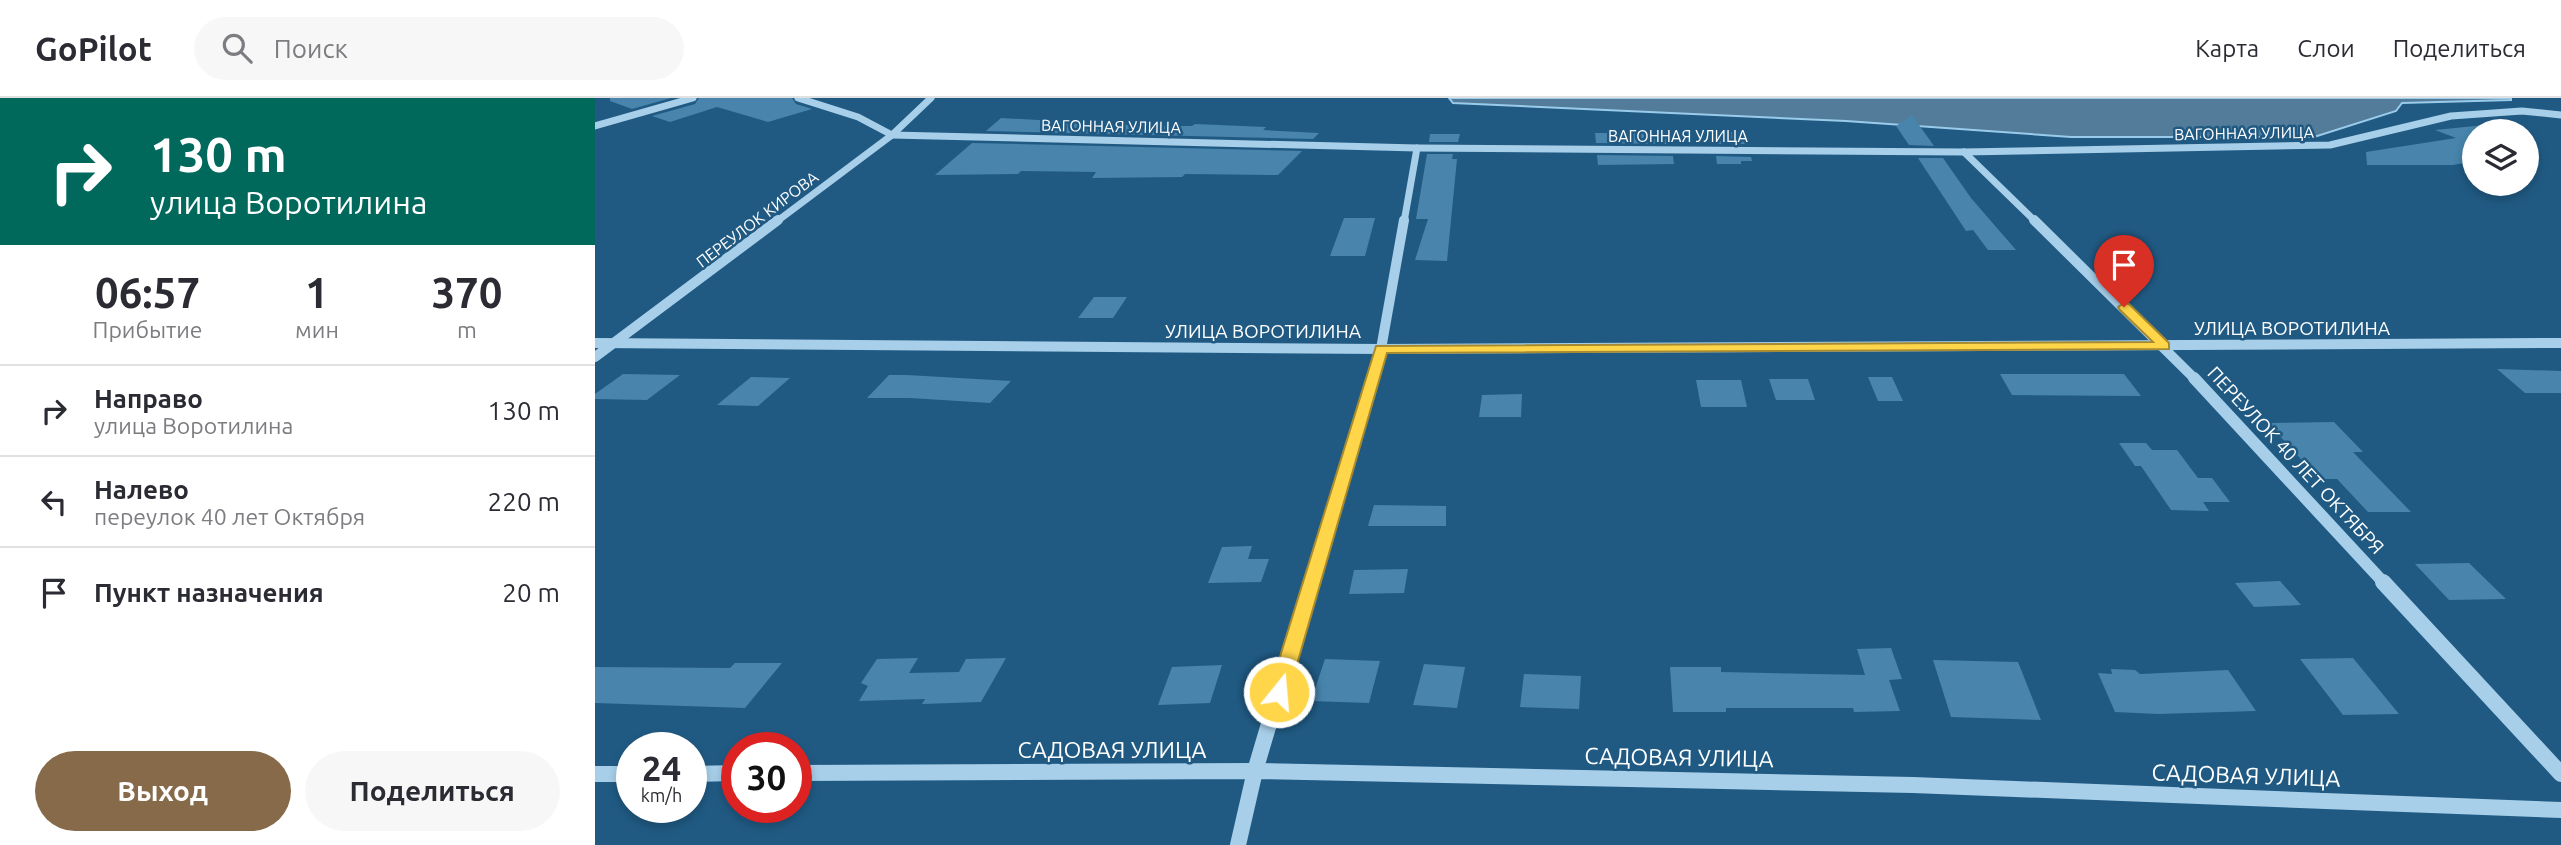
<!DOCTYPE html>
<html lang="ru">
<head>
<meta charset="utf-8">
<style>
  :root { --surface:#fff; --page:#f7f7f7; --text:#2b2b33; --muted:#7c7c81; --line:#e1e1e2; --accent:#876a4a }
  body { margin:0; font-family:Ubuntu,sans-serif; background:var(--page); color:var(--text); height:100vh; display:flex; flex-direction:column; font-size:26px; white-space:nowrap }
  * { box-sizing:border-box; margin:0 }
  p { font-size:23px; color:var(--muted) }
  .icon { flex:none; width:38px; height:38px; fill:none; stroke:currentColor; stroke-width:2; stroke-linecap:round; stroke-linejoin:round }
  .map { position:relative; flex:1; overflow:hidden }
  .drawer { display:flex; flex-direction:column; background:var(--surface); width:595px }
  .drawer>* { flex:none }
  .hud { background:#00695c; color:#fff; overflow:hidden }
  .buttons { position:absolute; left:1867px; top:21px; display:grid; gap:14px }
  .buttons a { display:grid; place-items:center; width:77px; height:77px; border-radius:50%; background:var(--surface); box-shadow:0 4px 10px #0003; font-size:35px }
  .speed { position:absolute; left:21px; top:634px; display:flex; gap:14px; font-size:35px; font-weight:700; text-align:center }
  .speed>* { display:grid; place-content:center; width:91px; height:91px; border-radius:50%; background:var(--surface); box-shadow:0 4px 10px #0003; line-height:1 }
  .speed small { font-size:18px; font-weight:400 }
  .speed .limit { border:10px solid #d22; background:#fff; color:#111 }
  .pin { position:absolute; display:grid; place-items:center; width:60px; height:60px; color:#fff; margin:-72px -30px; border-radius:50% 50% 50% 0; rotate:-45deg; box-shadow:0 0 7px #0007 }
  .pin .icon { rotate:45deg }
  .me { position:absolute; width:77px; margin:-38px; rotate:17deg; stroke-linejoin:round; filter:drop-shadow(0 0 5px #0008) }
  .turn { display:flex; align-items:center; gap:24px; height:147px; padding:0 35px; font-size:32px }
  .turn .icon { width:91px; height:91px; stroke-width:2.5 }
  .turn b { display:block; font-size:49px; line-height:60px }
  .eta { display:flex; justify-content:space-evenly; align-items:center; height:119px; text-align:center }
  .eta b { font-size:42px; font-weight:700; line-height:49px }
  .button { display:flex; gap:14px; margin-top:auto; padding:14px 35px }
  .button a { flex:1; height:80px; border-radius:42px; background:var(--accent); color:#fff; font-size:28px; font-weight:700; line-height:80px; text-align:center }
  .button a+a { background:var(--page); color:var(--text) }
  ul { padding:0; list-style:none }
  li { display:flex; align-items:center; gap:21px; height:91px; padding:0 35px; border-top:2px solid var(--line) }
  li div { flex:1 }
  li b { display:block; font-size:26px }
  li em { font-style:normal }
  header { display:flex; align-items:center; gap:42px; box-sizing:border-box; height:98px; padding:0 35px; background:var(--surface); border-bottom:2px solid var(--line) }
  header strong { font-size:33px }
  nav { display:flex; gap:38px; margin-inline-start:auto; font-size:24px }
  .search { width:490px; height:63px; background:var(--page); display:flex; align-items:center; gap:18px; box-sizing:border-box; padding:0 24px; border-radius:38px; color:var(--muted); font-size:26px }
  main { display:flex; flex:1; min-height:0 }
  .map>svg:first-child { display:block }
</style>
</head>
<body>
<header>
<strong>GoPilot</strong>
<div class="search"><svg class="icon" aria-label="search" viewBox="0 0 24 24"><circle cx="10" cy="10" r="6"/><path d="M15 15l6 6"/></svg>Поиск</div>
<nav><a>Карта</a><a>Слои</a><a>Поделиться</a></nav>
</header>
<main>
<section class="drawer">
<div class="hud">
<div class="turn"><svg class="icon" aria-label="right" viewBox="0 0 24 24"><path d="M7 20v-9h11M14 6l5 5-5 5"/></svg><div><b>130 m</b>улица Воротилина</div></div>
</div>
<div class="eta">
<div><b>06:57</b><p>Прибытие</p></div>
<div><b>1</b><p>мин</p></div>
<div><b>370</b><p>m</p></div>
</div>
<ul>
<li><svg class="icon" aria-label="right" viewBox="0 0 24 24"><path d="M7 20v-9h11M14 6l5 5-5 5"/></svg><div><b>Направо</b><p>улица Воротилина</p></div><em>130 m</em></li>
<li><svg class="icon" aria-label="left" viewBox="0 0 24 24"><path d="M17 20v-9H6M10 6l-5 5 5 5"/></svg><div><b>Налево</b><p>переулок 40 лет Октября</p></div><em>220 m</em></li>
<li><svg class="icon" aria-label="arrive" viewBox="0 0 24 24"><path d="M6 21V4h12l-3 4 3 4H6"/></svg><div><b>Пункт назначения</b></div><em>20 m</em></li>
</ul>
<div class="button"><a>Выход</a><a>Поделиться</a></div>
</section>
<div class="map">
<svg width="1966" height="747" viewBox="0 0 1966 747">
  <rect width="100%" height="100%" fill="#205a83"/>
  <path fill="#527c99" stroke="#9acbea" stroke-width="2" d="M854,0H1916V2L1807,5L1801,13L1719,39H1476L1251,23L858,5Z"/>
  <g fill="#4884ac">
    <path d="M15,0H76L37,11L15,3Z"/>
    <path d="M104,0H197L201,6L217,11L173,24L122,9L75,24L57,18L100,6Z"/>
    <path d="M1317,17L1339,48L1314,47L1301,28Z"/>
    <path d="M406,20L553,28H597L600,26L671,29L668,32L724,35L718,41L391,33Z"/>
    <path d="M1900,26L1917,33H1880V63L1858,67H1772L1771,54L1861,40L1840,32Z"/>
    <path d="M1117,34H1150L1153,46H1119Z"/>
    <path d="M1000,35H1074L1076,46L1001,45Z"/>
    <path d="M835,36H865L863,44H834Z"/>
    <path d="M377,45L707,53L683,77L590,76L587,79L497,80L501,74L426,73L423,76L340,77Z"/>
    <path d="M832,56H858L857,61H862L852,163L820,162L833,121H821Z"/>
    <path d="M1002,57L1078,58L1079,66L1003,67Z"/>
    <path d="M1121,58L1156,59L1157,63H1146V66H1122Z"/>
    <path d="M1323,60H1348L1376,100L1421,152H1393L1378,132L1371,133Z"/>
    <path d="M749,120H780L770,158H735Z"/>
    <path d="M499,199H532L518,220H483Z"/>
    <path d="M1902,271L1966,273V295H1930Z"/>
    <path d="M28,276L85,277L52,302L0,301V296Z"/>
    <path d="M1405,276H1529L1546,298L1417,297Z"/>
    <path d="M294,277H312L416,283L395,305L315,300H272Z"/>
    <path d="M156,279L195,280L163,308L122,307Z"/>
    <path d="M1273,279H1297L1308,303H1283Z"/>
    <path d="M1174,281H1213L1220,302H1181Z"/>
    <path d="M1101,282H1146L1152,309H1106Z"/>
    <path d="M927,296L926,319H884L887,297Z"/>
    <path d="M1739,324L1768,354H1758L1816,414H1773L1742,381H1724L1673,325Z"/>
    <path d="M1524,345H1551L1557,352H1582L1603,380H1617L1635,404H1608L1614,413L1576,412L1546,368H1540Z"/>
    <path d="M779,407L851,408V428H773Z"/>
    <path d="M657,448L653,461H674L666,484L613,485L627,449Z"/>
    <path d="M1874,465L1911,501L1854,502L1820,466Z"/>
    <path d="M813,471L809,495L754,496L759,472Z"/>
    <path d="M1685,483L1706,507L1659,509L1640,485Z"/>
    <path d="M1296,550L1307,581L1294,582L1305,613L1259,614L1258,610H1131V614H1078L1075,569H1126V574L1270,577L1262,551Z"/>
    <path d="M323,560L314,575L364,574L371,561L411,560L386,604L327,606L330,601L264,603L273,588L266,585L282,561Z"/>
    <path d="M1758,560L1804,616L1748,617L1705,561Z"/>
    <path d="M730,561L785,563L774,605L716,603Z"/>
    <path d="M1338,562L1423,564L1446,622L1356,619Z"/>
    <path d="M140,565H187L150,610L0,605V569L135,570Z"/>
    <path d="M829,566L870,569L862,610L818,607Z"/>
    <path d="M627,567L615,605L563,607L577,569Z"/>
    <path d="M1516,571L1540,572L1545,576L1633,572L1661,613L1563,616L1520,614L1503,575L1517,576Z"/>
    <path d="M929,576L986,578L984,611L925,609Z"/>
  </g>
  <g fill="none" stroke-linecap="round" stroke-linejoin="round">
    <g stroke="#a7cfe9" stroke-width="7">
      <path d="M203,0L263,19L297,37L822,50L1369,54L1735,47L1856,18L1927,13L1966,17"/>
      <path d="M0,28L98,0"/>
      <path d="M1369,54L1441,124"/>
      <path d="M181,124L297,37L336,0"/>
      <path d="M809,124L822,50"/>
    </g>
    <g stroke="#a7cfe9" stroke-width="10">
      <path d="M1439,122L1601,282"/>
      <path d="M0,245L786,251L1966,245"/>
      <path d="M0,259L183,122"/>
      <path d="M777,282L786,251L809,122"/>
    </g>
    <g stroke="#a7cfe9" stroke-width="12">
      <path d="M1599,280L1790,486"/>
      <path d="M716,486L777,280"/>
    </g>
    <g stroke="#a7cfe9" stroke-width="16">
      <path d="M1788,484L1966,676"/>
      <path d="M201,675L660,673L1318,687L1966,712"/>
      <path d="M0,676H37"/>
      <path d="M96,676L142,675"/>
      <path d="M643,747L660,673L716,484"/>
    </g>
  </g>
  <path fill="#ffd54a" stroke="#a68a30" stroke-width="2" d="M1529,205L1534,206L1574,245V251L792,255L694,594L691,599L684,601L677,599L674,594L781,248L1558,244L1525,212L1523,209Z"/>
  <g text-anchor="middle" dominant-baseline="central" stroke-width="5" stroke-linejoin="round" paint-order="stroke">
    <g font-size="16" fill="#fff" stroke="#205a83">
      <text transform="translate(516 28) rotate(1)">ВАГОННАЯ УЛИЦА</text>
      <text transform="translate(1649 35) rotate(-1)">ВАГОННАЯ УЛИЦА</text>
      <text x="1083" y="38">ВАГОННАЯ УЛИЦА</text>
      <text transform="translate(162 121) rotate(-37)">ПЕРЕУЛОК КИРОВА</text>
    </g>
    <g font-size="19" fill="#fff" stroke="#205a83">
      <text x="1697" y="230">УЛИЦА ВОРОТИЛИНА</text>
      <text x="668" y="233">УЛИЦА ВОРОТИЛИНА</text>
      <text transform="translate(1701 362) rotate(47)">ПЕРЕУЛОК 40 ЛЕТ ОКТЯБРЯ</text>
    </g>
    <g font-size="23" fill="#fff" stroke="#205a83">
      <text x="517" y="651">САДОВАЯ УЛИЦА</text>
      <text transform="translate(1084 659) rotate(1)">САДОВАЯ УЛИЦА</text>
      <text transform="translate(1651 677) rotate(2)">САДОВАЯ УЛИЦА</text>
    </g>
  </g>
</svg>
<div class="buttons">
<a><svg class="icon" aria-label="layers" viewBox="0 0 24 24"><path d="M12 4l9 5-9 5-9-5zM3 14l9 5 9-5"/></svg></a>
</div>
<div class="speed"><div>24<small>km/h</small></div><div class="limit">30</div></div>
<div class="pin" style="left:1529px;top:209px;background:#d93025"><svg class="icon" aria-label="arrive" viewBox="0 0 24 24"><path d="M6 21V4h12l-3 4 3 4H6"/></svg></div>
<svg class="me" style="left:684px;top:594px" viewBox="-20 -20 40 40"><circle r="17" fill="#ffd54a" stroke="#fff" stroke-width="3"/><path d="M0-11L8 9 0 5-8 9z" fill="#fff"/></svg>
</div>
</main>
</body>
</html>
